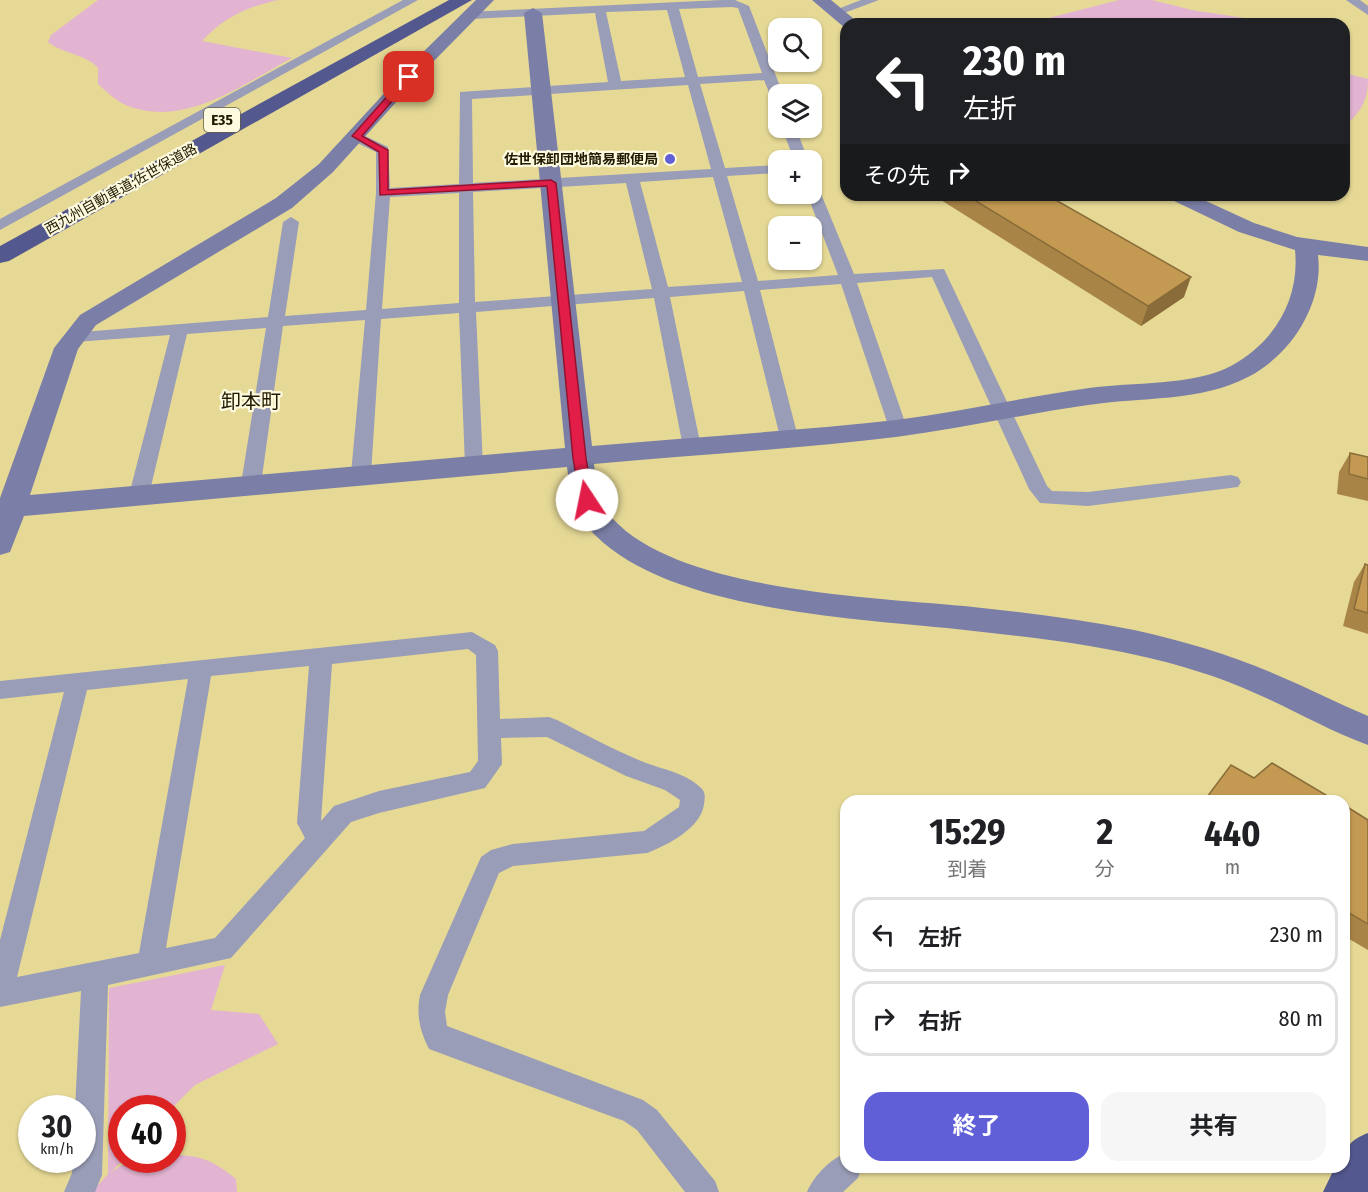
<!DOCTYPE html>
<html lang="ja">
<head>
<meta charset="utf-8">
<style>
  :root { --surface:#fff; --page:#f6f6f6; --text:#202124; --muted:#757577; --line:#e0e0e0; --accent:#605fd8 }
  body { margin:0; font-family:"Fira Sans Condensed","Noto Sans JP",sans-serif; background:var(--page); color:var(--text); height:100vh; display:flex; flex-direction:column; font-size:22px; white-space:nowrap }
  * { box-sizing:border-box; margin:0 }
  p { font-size:20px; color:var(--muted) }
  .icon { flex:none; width:33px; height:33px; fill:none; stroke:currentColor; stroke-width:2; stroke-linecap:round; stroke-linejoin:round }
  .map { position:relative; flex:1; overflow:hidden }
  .sheet { position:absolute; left:840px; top:795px; width:510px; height:378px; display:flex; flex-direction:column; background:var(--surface); border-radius:18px; box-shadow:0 2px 4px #0004 }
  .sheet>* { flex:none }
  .guide { position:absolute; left:840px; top:18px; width:510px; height:183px; border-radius:18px; box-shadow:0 2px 4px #0004; background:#202124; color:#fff; overflow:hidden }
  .controls { position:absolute; left:768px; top:18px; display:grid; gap:12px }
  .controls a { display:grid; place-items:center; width:54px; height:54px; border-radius:12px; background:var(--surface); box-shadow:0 2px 4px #0004; font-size:30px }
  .speed { position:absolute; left:18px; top:1095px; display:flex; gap:12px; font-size:30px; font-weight:700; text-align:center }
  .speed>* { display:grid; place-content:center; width:78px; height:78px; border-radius:50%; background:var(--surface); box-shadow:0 2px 4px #0004; line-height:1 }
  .speed small { font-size:15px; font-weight:400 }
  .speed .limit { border:9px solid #d22; background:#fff; color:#111 }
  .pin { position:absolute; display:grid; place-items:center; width:51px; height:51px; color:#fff; margin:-26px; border-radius:12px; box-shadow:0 3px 9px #0006 }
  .me { position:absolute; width:66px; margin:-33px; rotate:349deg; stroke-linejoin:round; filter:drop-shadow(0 0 4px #0008) }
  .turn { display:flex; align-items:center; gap:21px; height:126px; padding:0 24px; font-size:27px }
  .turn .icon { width:78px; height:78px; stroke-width:2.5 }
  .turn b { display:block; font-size:42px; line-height:51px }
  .then { display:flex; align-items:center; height:57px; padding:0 24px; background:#0003; gap:12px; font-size:22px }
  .eta { display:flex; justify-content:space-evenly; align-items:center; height:102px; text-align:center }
  .eta b { font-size:36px; font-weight:700; line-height:42px }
  .primary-button { display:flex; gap:12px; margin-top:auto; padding:12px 24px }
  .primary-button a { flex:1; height:69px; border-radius:18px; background:var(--accent); color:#fff; font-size:24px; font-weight:700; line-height:69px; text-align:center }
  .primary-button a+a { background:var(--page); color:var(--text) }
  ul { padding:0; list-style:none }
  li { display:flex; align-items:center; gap:18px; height:75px; margin:0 12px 9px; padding:0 12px; border:3px solid var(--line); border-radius:18px }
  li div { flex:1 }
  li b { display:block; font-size:22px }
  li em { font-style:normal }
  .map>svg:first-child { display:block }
</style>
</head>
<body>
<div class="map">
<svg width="1368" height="1192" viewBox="0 0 1368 1192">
  <rect width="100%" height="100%" fill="#e6d996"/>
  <g fill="#e2b4d2">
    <path d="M98,0H279C248,6 223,18 202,41L292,58C243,84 186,128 128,106C117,102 107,92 98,84V68C86,54 63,54 48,42L51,35Z"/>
    <path d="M1119,0H1152L1192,10L1283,24H1025Z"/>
    <path d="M1344,73L1368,79C1368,102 1360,112 1344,127Z"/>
    <path d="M225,965L211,1010L259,1014L278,1044L195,1085L172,1108H122L123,1160L111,1172L130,1160H172L173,1155C201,1155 214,1161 236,1179L237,1192H92L108,1174L109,988Z"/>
  </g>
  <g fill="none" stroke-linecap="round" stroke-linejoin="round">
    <g fill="#999db7" fill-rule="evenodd">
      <path d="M403,0H418L0,230V219Z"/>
      <path d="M721,0H735L749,6L783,94H778V103L773,102L764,80L700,84L725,168L778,165V173L727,176L758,281L838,275L807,194H812V183L817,184L854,274L944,269L1047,486L1052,491L1088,492L1231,475L1238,477L1241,482L1238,487L1088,506L1040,503L1029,489L932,277L857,283L907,428L905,432H891L889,428L841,284L760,290L798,437L796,441H782L780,437L744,291L670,297L701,447L699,451H685L683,447L654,298L476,312L483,466L481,471H467L465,466L459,313L381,319L371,474L368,479H354L351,474L365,320L283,326L261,484L258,489H244L241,484L266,328L187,334L149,495L146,500H132L129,495L170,335L75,342L69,341L67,337L69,333L268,317L283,222L291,217L299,222L285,316L366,310L376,193V152L351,140V134H361L388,147L390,188L459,184L460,92L608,82L595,13L471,19L465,15L467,12ZM732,7L738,8L762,73L698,77L679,9ZM667,10L685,77L621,81L606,12ZM688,85L711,169L473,183L472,99ZM713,177L742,282L668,287L640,182ZM626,183L652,289L475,302L473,192ZM459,193V303L382,309L390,197Z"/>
      <path d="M861,0H879L836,16L830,12Z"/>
      <path d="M1346,0H1360L1368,6V15Z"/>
      <path d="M782,128H796L808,160H794Z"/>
      <path d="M472,632L495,645L498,651L500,719L549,717L557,720C585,734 612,749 641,761C660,769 684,772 700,787C706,792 705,797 704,804C701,828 668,845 647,853L513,866L499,873L448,995L445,1012L447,1026L643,1100L657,1110L715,1181L719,1192H685L637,1130L624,1121L429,1049C420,1031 416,1015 420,995L481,857L491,850L513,844L644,831L679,807L680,800L665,790L626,776L547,737L501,738L502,764L485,788L379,813L351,822L231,958L108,985L102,1175L95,1192H64L72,1173L73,1160H82V1108H75L81,991L0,1007V940L64,692L0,699V681ZM468,649L476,655L478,761L470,772L379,791L334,806L321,821L332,664ZM309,666L297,823L305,838L215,938L166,948L211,676ZM188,679L139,953L17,977L87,690Z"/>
      <path d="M846,1153V1167H862L858,1178L843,1192H807C814,1176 830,1159 846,1153Z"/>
    </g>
    <g fill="#7b7fa7" fill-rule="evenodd">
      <path d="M476,0H494L426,69L333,172L292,208L96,325L78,349L30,495L565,448L524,13L533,8L542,13L592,446C693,437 795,431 896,420C960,412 1024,397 1089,388C1132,382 1193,386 1231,366C1275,342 1300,299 1295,250L1239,232L1170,199L1166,195H1193L1254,223L1297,237L1368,247V261L1318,255C1324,304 1291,355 1248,377C1201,402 1140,397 1088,405C1024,414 960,429 896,437C796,449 695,455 594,464C596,484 599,504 613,519C680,591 869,597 964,606C1021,612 1078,619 1134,630C1183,641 1232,655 1277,675C1308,688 1337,703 1368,716V745C1329,731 1294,710 1257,694C1218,676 1177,664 1136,655C1073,641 1010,635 947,628C847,618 670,609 596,536C577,518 570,492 567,467L24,516L10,552L0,555V498L54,348L80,315L276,198L319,164L414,61Z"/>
      <path d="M812,0H831L860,24H846L845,28Z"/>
    </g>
    <g fill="#53588e" fill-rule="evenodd">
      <path d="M449,0H472L9,261L0,263V246Z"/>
      <path d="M1368,1133V1192H1323L1335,1167H1344C1344,1147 1350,1140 1368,1133Z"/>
    </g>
  </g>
  <g fill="#a98447">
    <path d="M933,195H1047L1184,297L1141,326Z"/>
    <path d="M1350,453L1368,457V501L1337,494L1339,472Z"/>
    <path d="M1365,564L1368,565V634L1343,626L1354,582Z"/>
    <path d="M1344,805L1368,820V950L1344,936Z"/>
  </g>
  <path fill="#896c39" d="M1191,277L1184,297L1141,326L1148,306Z"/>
  <g fill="#c49a52" stroke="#896c39" stroke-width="1.5">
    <path d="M966,195H1047L1191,277L1148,306Z"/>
    <path d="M1350,453L1368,457V479L1349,474Z"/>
    <path d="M1365,564L1368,565V613L1354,609Z"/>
    <path d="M1272,763L1336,801H1204L1231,765L1254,778Z"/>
    <path d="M1344,805L1368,820V924L1344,910Z"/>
  </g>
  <path fill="#e11d48" stroke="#92132f" stroke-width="1.5" d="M406,75L413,77L362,136L388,150V190L551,180L556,183L586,458L593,500L591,503H582L580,500L573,458L547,186L380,195L379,152L352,136Z"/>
  <circle fill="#605fd8" stroke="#fefadf" stroke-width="2" cx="670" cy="159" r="6"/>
  <g text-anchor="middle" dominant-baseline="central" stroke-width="4.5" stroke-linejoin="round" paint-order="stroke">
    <g font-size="14" font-weight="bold" fill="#1f1a01" stroke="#fefadf" text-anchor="end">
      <text x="658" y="159">佐世保卸団地簡易郵便局</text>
    </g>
    <g font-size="14" fill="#1f1a01" stroke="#fefadf">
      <text transform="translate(121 189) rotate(-29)">西九州自動車道;佐世保道路</text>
    </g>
    <rect fill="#fefadf" stroke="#625d44" stroke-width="1.5" x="204" y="108" width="36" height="24" rx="4.5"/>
    <g font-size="15" font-weight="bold" fill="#1f1a01">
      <text x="222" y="120">E35</text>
    </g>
    <g font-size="20" fill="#1f1a01" stroke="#fefadf">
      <text x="251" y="401">卸本町</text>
    </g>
  </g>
</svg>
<div class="controls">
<a><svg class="icon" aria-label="search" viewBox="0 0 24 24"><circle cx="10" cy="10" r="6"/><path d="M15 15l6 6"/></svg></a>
<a><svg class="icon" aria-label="layers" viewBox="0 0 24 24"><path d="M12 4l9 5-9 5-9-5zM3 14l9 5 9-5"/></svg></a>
<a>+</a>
<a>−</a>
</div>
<div class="speed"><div>30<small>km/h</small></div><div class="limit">40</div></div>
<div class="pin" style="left:409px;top:77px;background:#d93025"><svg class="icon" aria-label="arrive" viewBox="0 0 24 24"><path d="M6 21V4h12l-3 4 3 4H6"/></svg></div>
<svg class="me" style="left:587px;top:500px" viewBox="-20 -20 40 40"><circle r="19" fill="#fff"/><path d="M0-13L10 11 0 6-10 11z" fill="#e11d48"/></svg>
<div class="guide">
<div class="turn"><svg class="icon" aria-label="left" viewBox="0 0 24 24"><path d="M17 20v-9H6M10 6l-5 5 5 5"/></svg><div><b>230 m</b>左折</div></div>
<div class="then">その先<svg class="icon" aria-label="right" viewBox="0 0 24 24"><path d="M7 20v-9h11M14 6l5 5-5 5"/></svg></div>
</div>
<section class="sheet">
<div class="eta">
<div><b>15:29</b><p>到着</p></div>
<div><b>2</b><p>分</p></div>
<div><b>440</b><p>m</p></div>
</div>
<ul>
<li><svg class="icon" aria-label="left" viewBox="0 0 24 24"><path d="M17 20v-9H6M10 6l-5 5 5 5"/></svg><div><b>左折</b></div><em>230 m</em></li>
<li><svg class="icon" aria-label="right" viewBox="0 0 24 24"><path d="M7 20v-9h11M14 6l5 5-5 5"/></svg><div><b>右折</b></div><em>80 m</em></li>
</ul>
<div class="primary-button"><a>終了</a><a>共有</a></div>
</section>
</div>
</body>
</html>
